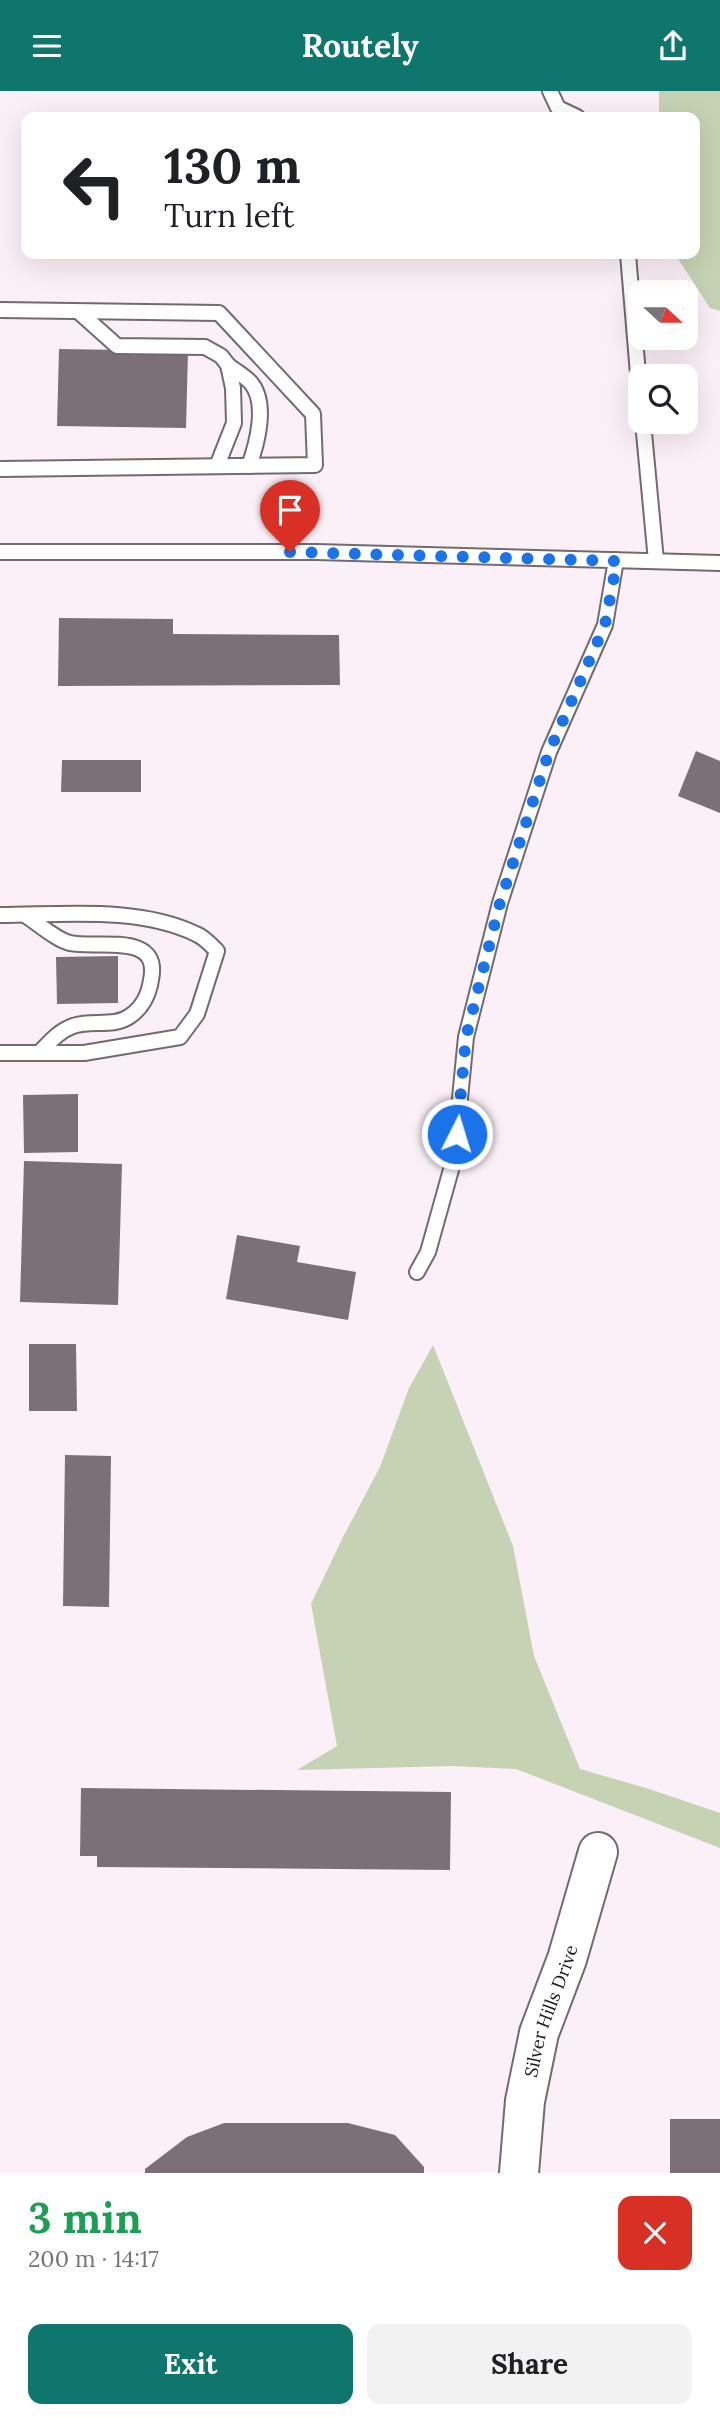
<!DOCTYPE html>
<html lang="en">
<head>
<meta charset="utf-8">
<style>
  :root { --surface:#fff; --page:#f2f2f2; --text:#202124; --muted:#757577; --accent:#0f766e }
  body { margin:0; font-family:Lora,serif; background:var(--page); color:var(--text); height:100vh; display:flex; flex-direction:column; font-size:26px; white-space:nowrap }
  * { box-sizing:border-box; margin:0 }
  p { font-size:23px; color:var(--muted) }
  .icon { flex:none; width:38px; height:38px; fill:none; stroke:currentColor; stroke-width:2; stroke-linecap:round; stroke-linejoin:round }
  .map { position:relative; height:2082px; overflow:hidden }
  .details { display:flex; flex-direction:column; background:var(--surface); flex:1 }
  .details>* { flex:none }
  .top-card { position:absolute; left:21px; top:21px; width:679px; height:147px; border-radius:14px; box-shadow:0 7px 28px #0002; background:#fff; color:var(--text); overflow:hidden }
  .needle { width:46px; rotate:111deg }
  .controls { position:absolute; left:628px; top:189px; display:grid; gap:14px }
  .controls a { display:grid; place-items:center; width:70px; height:70px; border-radius:14px; background:var(--surface); box-shadow:0 7px 28px #0002; font-size:35px }
  .pin { position:absolute; display:grid; place-items:center; width:60px; height:60px; color:#fff; margin:-72px -30px; border-radius:50% 50% 50% 0; rotate:-45deg; box-shadow:0 0 7px #0007 }
  .pin .icon { rotate:45deg }
  .me { position:absolute; width:77px; margin:-38px; rotate:5deg; stroke-linejoin:round; filter:drop-shadow(0 0 5px #0008) }
  .turn { display:flex; align-items:center; gap:24px; height:147px; padding:0 28px; font-size:32px }
  .turn .icon { width:91px; height:91px; stroke-width:2.5 }
  .turn b { display:block; font-size:49px; line-height:60px }
  .round { display:grid; place-items:center; flex:none; width:74px; height:74px; border-radius:14px; background:var(--page) }
  .head { display:flex; align-items:center; justify-content:space-between; height:119px; padding:0 28px }
  h1 { font-size:42px; font-weight:800; line-height:52px; color:#1e9e55 }
  .button { display:flex; gap:14px; margin-top:auto; padding:14px 28px }
  .button a { flex:1; height:80px; border-radius:14px; background:var(--accent); color:#fff; font-size:28px; font-weight:800; line-height:80px; text-align:center }
  .button a+a { background:var(--page); color:var(--text) }
  header { display:flex; justify-content:space-between; align-items:center; height:91px; padding:0 28px; background:var(--accent); color:#fff; font-size:32px; font-weight:800 }
  .map>svg:first-child { display:block }
</style>
</head>
<body>
<header><svg class="icon" aria-label="menu" viewBox="0 0 24 24"><path d="M4 6h16M4 12h16M4 18h16"/></svg>Routely<svg class="icon" aria-label="share" viewBox="0 0 24 24"><path d="M12 15V3M7 8l5-5 5 5M5 13v7h14v-7"/></svg></header>
<div class="map">
<svg width="720" height="2082" viewBox="0 0 720 2082">
  <rect width="100%" height="100%" fill="#fbf0f7"/>
  <g fill="#c5d3b4">
    <path d="M659,0H720V220L710,217L675,163H695V26H659Z"/>
    <path d="M433,1254L513,1455L534,1565L580,1678L646,1697L720,1722V1757L516,1678L452,1675L297,1679L337,1655L311,1513L343,1446L380,1376L409,1297Z"/>
  </g>
  <g fill="#7a7076">
    <path d="M59,258L188,260L186,337L57,335Z"/>
    <path d="M59,527L173,528V543L339,544L340,594L58,595Z"/>
    <path d="M696,660L720,670V722L678,705Z"/>
    <path d="M62,669H141V701H61Z"/>
    <path d="M118,865V912L57,913L56,866Z"/>
    <path d="M78,1003V1061L24,1062L23,1004Z"/>
    <path d="M24,1070L122,1073L118,1214L20,1211Z"/>
    <path d="M237,1144L300,1155L297,1171L356,1181L348,1229L226,1208Z"/>
    <path d="M29,1253H76L77,1320H29Z"/>
    <path d="M65,1364L111,1365L109,1516L63,1515Z"/>
    <path d="M81,1697L451,1701L450,1779L97,1776V1765H80Z"/>
    <rect x="670" y="2028" width="50" height="54"/>
    <path d="M224,2032H348L395,2044L424,2076V2082H145V2078L187,2046Z"/>
  </g>
  <g fill="none" stroke-linecap="round" stroke-linejoin="round">
    <defs>
      <g id="lane">
        <path d="M550,0L558,17L577,26"/>
        <path d="M628,163L640,307"/>
        <path d="M0,219L219,222L313,323L315,374L0,378"/>
        <path d="M79,221L117,255L205,256L221,265L228,274L233,297L234,332L217,375"/>
        <path d="M228,274C235,280 245,285 251,292C268,312 257,353 249,375"/>
        <path d="M643,331L656,470"/>
        <path d="M0,461H316L720,472"/>
        <path d="M0,824C63,824 138,815 196,843C204,846 211,854 217,860L197,923L180,946L84,962H0"/>
        <path d="M25,824C36,831 58,850 70,852C98,858 161,840 151,889C149,903 142,917 130,925C114,937 90,928 73,935C59,940 50,951 40,961"/>
        <path d="M417,1181L428,1161L454,1068L466,946L500,812L549,661L605,534L616,469"/>
      </g>
      <g id="secondary">
        <path id="s1" d="M519,2082L525,2010L539,1942L567,1868L598,1761"/>
      </g>
    </defs>
    <use href="#lane" stroke="#736a6f" stroke-width="18"/>
    <use href="#secondary" stroke="#736a6f" stroke-width="42"/>
    <use href="#lane" stroke="#fff" stroke-width="14"/>
    <use href="#secondary" stroke="#fff" stroke-width="38"/>
  </g>
  <g fill="none" stroke-linecap="round" stroke-linejoin="round">
    <path stroke="#1a73e8" stroke-width="12" stroke-dasharray="0 21.6" d="M290,461L617,470L605,534L549,661L500,812L466,946L457,1043"/>
  </g>
  <g text-anchor="middle" dominant-baseline="central" stroke-width="7" stroke-linejoin="round" paint-order="stroke">
    <g font-size="18" fill="#1e1a1d" stroke="#fbf0f7">
      <text stroke="none"><textPath href="#s1" startOffset="166">Silver Hills Drive</textPath></text>
    </g>
  </g>
</svg>
<div class="controls">
<a><svg class="needle" viewBox="-14 -14 28 28"><path d="M0-13l5 13h-10z" fill="#e53935"/><path d="M0 13l5-13h-10z" fill="#757577"/></svg></a>
<a><svg class="icon" aria-label="search" viewBox="0 0 24 24"><circle cx="10" cy="10" r="6"/><path d="M15 15l6 6"/></svg></a>
</div>
<div class="pin" style="left:290px;top:461px;background:#d93025"><svg class="icon" aria-label="arrive" viewBox="0 0 24 24"><path d="M6 21V4h12l-3 4 3 4H6"/></svg></div>
<svg class="me" style="left:457px;top:1043px" viewBox="-20 -20 40 40"><circle r="17" fill="#1a73e8" stroke="#fff" stroke-width="3"/><path d="M0-11L8 9 0 5-8 9z" fill="#fff"/></svg>
<div class="top-card">
<div class="turn"><svg class="icon" aria-label="left" viewBox="0 0 24 24"><path d="M17 20v-9H6M10 6l-5 5 5 5"/></svg><div><b>130 m</b>Turn left</div></div>
</div>
</div>
<section class="details">
<div class="head"><div><h1>3 min</h1><p>200 m · 14:17</p></div><a class="round" style="background:#d93025;color:#fff"><svg class="icon" aria-label="close" viewBox="0 0 24 24"><path d="M6 6l12 12M18 6L6 18"/></svg></a></div>
<div class="button"><a>Exit</a><a>Share</a></div>
</section>
</body>
</html>
